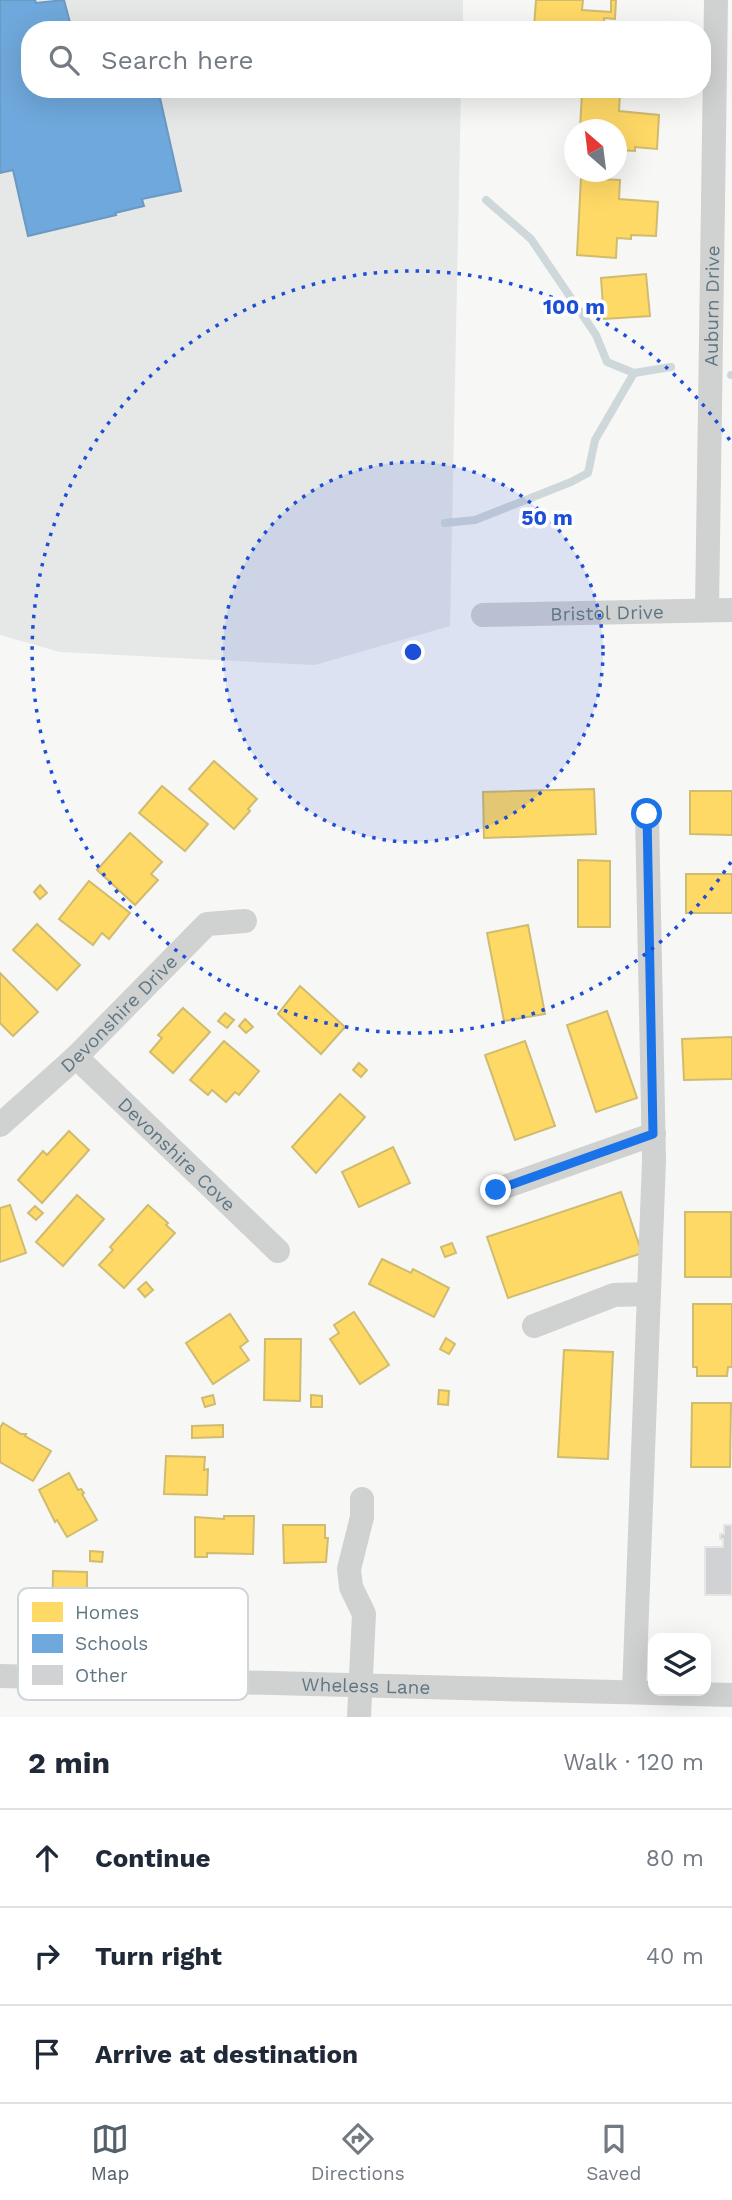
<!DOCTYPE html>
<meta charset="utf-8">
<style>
:root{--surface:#fff;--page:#f2f2f3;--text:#1f2937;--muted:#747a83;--line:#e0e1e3;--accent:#54606b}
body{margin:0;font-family:"Work Sans",sans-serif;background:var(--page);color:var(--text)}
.controls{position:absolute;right:21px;bottom:21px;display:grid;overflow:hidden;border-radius:14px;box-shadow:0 7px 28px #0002}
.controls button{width:63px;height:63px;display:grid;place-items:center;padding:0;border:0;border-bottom:2px solid var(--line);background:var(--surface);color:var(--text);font:35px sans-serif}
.compass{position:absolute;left:564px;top:119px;width:63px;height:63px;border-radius:50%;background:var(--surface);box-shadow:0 7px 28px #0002;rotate:332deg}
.stop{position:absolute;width:21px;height:21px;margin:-16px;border:5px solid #1a73e8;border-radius:50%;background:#fff}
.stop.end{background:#1a73e8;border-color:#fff;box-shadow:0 2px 7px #0008}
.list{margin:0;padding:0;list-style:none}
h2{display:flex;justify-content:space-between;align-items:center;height:91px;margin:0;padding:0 28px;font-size:30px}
h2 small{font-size:23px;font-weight:400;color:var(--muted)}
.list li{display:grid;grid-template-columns:46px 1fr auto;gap:21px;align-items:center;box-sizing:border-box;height:98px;padding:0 28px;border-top:2px solid var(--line)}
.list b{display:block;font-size:26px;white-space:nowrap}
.list em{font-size:23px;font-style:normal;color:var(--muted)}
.icon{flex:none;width:38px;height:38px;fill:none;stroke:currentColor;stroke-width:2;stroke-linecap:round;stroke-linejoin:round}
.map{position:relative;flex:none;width:732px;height:1717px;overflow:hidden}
.search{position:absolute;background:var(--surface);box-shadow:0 7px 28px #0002;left:21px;right:21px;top:21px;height:77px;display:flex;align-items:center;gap:18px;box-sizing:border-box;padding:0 24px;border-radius:28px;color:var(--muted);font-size:26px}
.sheet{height:385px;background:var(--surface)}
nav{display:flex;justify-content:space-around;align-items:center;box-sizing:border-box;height:98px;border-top:2px solid var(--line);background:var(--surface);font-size:19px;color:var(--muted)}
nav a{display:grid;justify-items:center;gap:4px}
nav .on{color:var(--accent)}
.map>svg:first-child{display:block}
</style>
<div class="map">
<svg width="732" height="1717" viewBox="0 0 732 1717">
<rect width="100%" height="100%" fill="#f7f7f6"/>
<!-- built -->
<polygon fill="#e5e8e7" points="0,0 463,0 463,30 30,30 30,89 461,89 450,626 315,665 60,652 0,635"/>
<!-- homes -->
<g fill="#ffd966" stroke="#cfbc6f" stroke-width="2">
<polygon points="536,0 583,0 582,10 611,12 611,0 616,0 615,19 604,18 604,30 534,27"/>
<polygon points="582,92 620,93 619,111 659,115 657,149 635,147 635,151 618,150 616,170 616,130 580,130"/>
<polygon points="581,178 620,180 619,199 658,202 656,236 631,235 631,239 617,238 616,258 577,255"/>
<polygon points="646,274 650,316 604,319 601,278"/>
<polygon points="214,761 257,799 248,809 250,811 234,829 189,789"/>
<polygon points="162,786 208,824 185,851 139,813"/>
<polygon points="594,789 596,834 484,838 483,792"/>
<polygon points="690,791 732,791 732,835 690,834"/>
<polygon points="130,833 162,862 151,874 158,880 135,905 97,870"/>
<polygon points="578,860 610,861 610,927 578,927"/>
<rect x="686" y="874" width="46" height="39"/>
<polygon points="89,881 130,913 109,939 102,933 93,945 59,919"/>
<polygon points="40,885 47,893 40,899 34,892"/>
<polygon points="37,924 80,965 57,990 13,950"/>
<polygon points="528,925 545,1014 504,1021 487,933"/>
<polygon points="0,973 38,1012 13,1036 0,1023"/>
<polygon points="300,986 345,1027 321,1054 278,1014"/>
<polygon points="183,1008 210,1032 173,1073 150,1052 162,1038 158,1035"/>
<polygon points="607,1011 637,1098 596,1112 567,1025"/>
<polygon points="225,1013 234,1020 227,1028 218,1021"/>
<polygon points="245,1019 253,1027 246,1033 239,1026"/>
<polygon points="732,1037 732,1079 684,1080 682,1039"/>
<polygon points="224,1041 259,1071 239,1095 235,1092 226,1102 212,1090 208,1095 190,1080"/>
<polygon points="525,1041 555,1126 515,1140 485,1055"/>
<polygon points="359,1063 367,1070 361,1077 353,1070"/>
<polygon points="340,1094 365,1117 316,1173 292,1147"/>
<polygon points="69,1131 89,1150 42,1203 18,1180 43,1151 47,1155"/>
<polygon points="393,1147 410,1183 359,1207 342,1172"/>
<polygon points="621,1192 642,1253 508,1298 487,1237"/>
<polygon points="77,1195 104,1219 63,1266 36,1242"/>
<polygon points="10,1205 26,1253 0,1262 0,1208"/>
<polygon points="148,1205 168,1223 166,1225 175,1233 124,1288 99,1265 113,1250 110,1247"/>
<polygon points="35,1206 43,1213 36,1220 28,1213"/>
<rect x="685" y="1212" width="46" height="65"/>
<polygon points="452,1243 456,1253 445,1257 441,1247"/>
<polygon points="382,1259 411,1273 413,1269 449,1288 434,1317 369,1284"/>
<polygon points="146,1282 153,1290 145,1297 138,1289"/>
<polygon points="693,1304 732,1304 732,1367 728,1367 727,1376 697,1376 697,1367 693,1367"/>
<polygon points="354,1312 389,1365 360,1384 330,1339 339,1333 334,1325"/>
<polygon points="230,1314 248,1341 240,1347 249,1360 213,1384 186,1343"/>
<polygon points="446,1338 455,1344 449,1354 440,1349"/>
<polygon points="265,1339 301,1339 300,1401 264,1400"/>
<polygon points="564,1350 613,1352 608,1459 558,1457"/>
<polygon points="439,1390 449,1391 448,1405 438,1404"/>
<polygon points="213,1395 215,1404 205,1407 202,1398"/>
<polygon points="311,1395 322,1396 322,1407 311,1407"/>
<polygon points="692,1403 731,1403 730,1467 691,1467"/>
<polygon points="3,1423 21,1434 26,1434 25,1436 51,1451 33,1481 0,1462 0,1428"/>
<polygon points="223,1425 223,1437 192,1438 192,1426"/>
<polygon points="166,1456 205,1457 204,1470 208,1469 207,1495 164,1494"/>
<polygon points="69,1473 78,1490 81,1489 84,1493 82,1494 97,1520 67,1537 57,1520 55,1522 39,1490"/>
<polygon points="224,1516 254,1516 253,1554 207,1553 207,1557 195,1557 195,1517 224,1519"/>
<polygon points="283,1525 325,1525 325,1538 328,1538 326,1562 284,1563"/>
<polygon points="90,1551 103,1552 102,1562 90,1561"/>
<polygon points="53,1571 87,1572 87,1590 89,1590 86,1627 52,1626"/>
</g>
<!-- schools -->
<polygon fill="#6fa8dc" stroke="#6a99c1" stroke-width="2" points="0,0 35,0 36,3 64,0 72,30 30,30 30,89 158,89 181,191 142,199 144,206 115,213 116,215 28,236 13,170 0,173"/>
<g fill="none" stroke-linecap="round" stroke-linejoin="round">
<!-- stream -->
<g stroke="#ced8da" stroke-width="8">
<polyline points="486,200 531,239 596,335 607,362 634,373"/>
<polyline points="731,375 732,375"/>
<polyline points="445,523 475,520 571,482 588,473 595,440 634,373 671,367"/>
</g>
</g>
<!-- building -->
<polygon fill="#d0d2d3" stroke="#e6e6e6" stroke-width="2" points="724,1525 732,1525 732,1595 705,1595 705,1547 723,1547 723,1539 720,1539 720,1534 724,1534"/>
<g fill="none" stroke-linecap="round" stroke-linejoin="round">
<!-- minor -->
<g stroke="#d0d1d1" stroke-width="24">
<path id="s1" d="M707,610L716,0"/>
<path id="s2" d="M483,615L732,610"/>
<path id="s3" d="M76,1057L278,1251"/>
<path id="s4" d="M0,1125L76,1057L207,924L245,921"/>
<polyline points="496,1190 654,1134"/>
<polyline points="534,1326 614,1295 648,1294"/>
<path id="s5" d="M0,1676L732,1695"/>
<polyline points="634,1692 654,1160 647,814"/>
<polyline points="359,1717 364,1614 351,1587 349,1569 362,1517 362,1499"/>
</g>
</g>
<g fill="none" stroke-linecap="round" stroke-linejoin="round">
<!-- route -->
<polyline stroke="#1a73e8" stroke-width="9" points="496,1190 653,1134 647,814"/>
</g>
<!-- distance rings -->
<circle cx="413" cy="652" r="190" fill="#1d4ed8" fill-opacity=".12"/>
<g fill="none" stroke="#1d4ed8" stroke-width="3.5" stroke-dasharray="3.5 7">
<circle cx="413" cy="652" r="190"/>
<path d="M731 862A381 381 0 1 1 731 442"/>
</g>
<g text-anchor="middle" stroke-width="7" stroke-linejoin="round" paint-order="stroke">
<!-- street labels -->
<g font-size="19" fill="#607783" stroke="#fff">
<text dy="7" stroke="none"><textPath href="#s1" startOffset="304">Auburn Drive</textPath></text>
<text dy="7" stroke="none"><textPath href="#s2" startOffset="124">Bristol Drive</textPath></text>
<text dy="7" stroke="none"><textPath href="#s4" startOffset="163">Devonshire Drive</textPath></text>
<text dy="7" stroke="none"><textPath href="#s3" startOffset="140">Devonshire Cove</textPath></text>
<text dy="7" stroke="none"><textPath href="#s5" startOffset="366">Wheless Lane</textPath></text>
</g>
</g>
<!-- legend -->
<rect x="18" y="1588" width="230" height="112" rx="10" fill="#fff" stroke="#cfd6da" stroke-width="2"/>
<rect x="32" y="1602" width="31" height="20" fill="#ffd966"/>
<rect x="32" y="1634" width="31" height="19" fill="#6fa8dc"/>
<rect x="32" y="1665" width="31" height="20" fill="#d0d2d3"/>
<g font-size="19" fill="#607783">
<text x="75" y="1619">Homes</text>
<text x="75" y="1650">Schools</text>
<text x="75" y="1682">Other</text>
</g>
<circle cx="413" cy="652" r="10" fill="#1d4ed8" stroke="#fff" stroke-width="3.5"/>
<g font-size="21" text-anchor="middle" font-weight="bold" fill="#1d4ed8" stroke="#fff" stroke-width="7" stroke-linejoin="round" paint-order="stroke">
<text x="574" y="314">100 m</text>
<text x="547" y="525">50 m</text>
</g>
</svg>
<div class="controls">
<button><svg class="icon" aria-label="layers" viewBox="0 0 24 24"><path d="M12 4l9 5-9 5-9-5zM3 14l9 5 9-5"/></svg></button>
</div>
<svg class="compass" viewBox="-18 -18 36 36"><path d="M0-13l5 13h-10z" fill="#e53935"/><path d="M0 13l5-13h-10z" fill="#747a83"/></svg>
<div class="stop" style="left:647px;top:814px"></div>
<div class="stop end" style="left:496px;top:1190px"></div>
<div class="search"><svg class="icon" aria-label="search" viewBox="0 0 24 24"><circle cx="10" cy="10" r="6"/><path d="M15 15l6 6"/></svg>Search here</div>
</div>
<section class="sheet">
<h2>2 min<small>Walk · 120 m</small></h2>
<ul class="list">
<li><svg class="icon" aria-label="ahead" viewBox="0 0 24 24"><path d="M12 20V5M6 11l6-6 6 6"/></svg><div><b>Continue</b></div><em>80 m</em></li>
<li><svg class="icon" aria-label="right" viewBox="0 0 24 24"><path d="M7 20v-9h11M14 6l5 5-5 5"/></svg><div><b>Turn right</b></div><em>40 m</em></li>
<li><svg class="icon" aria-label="arrive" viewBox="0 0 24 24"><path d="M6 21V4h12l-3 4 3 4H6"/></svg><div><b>Arrive at destination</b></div></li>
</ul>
</section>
<nav>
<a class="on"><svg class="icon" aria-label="map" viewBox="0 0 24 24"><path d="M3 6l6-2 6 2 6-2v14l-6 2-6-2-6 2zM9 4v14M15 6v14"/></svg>Map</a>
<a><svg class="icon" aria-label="directions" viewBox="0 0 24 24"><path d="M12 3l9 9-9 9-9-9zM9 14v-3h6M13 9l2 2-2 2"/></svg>Directions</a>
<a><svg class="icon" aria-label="saved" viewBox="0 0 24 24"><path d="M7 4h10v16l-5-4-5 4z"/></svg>Saved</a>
</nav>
